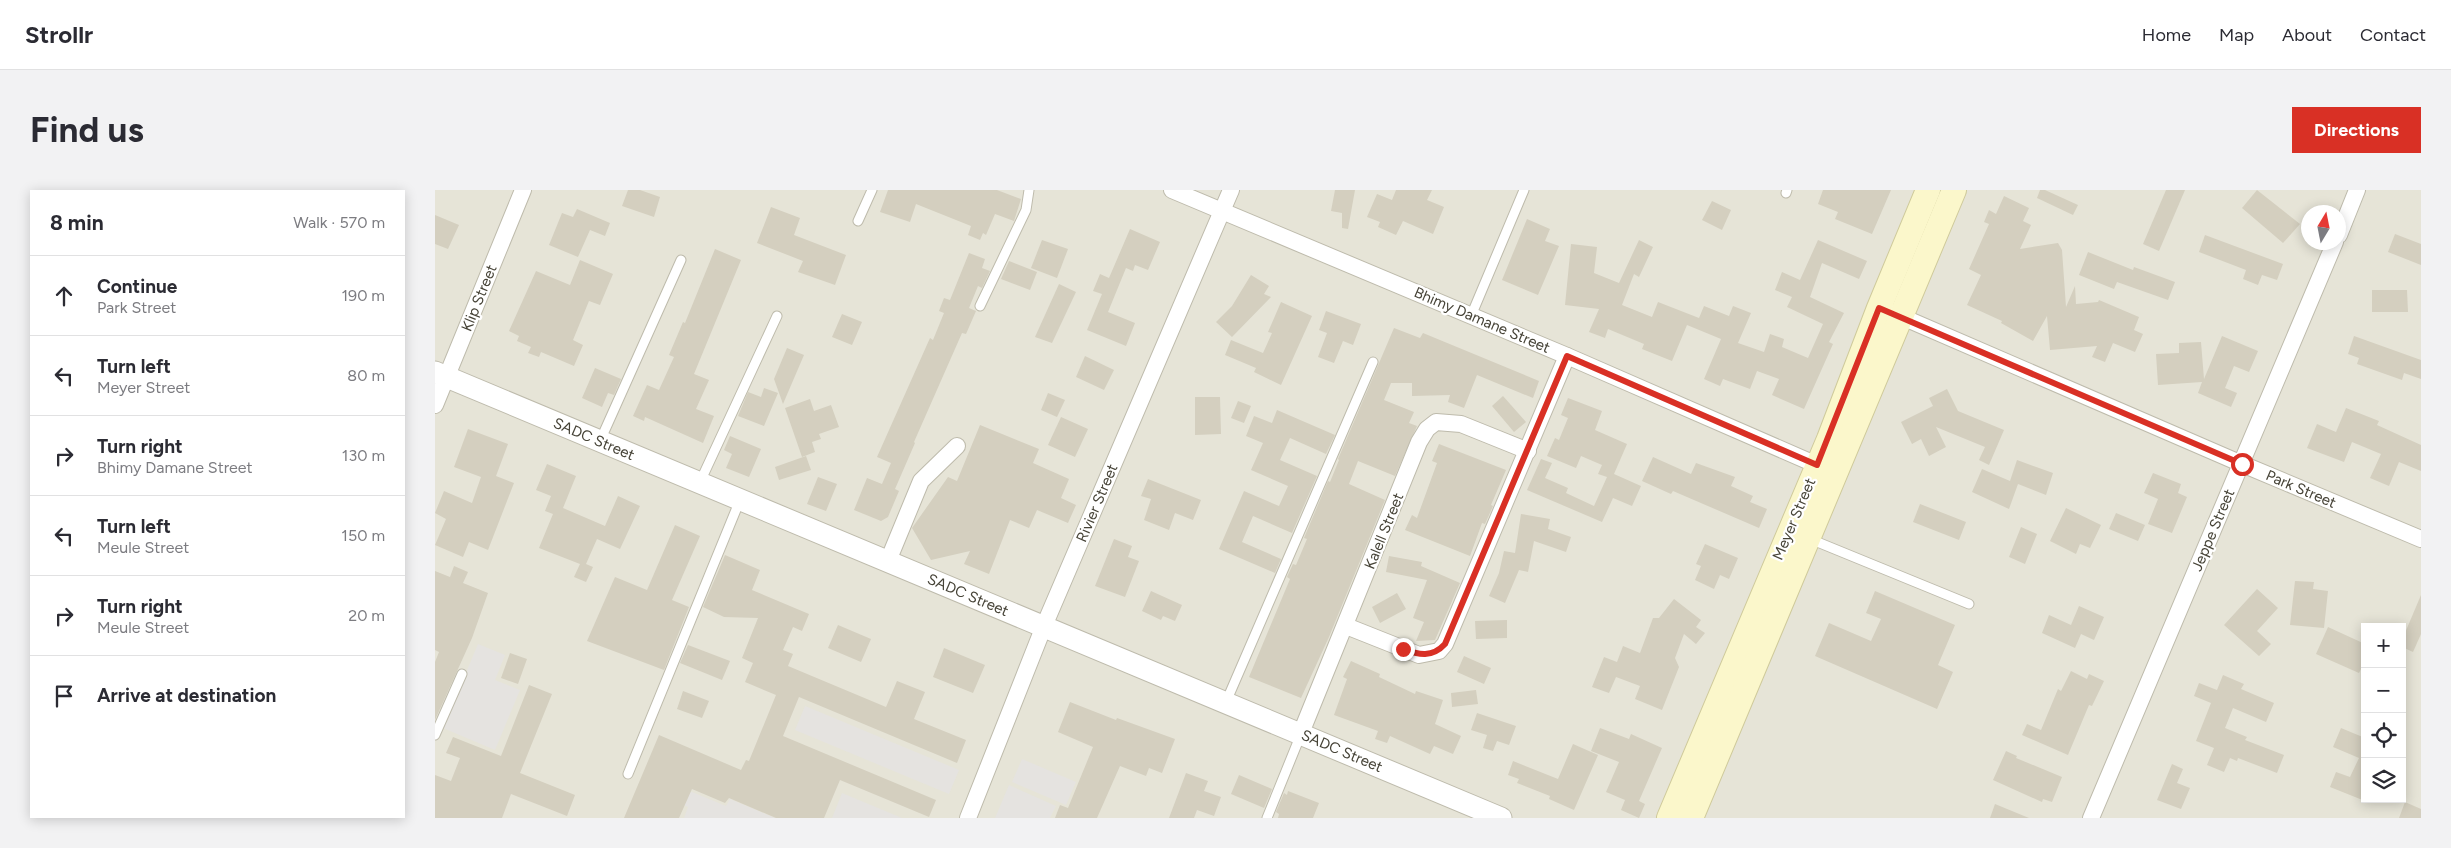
<!DOCTYPE html>
<meta charset="utf-8">
<style>
:root{--surface:#fff;--page:#f2f2f3;--text:#2b2b33;--muted:#7c7c81;--line:#e1e1e2;--accent:#d93025}
body{margin:0;font-family:Figtree,sans-serif;background:var(--page);color:var(--text)}
.controls{position:absolute;right:15px;bottom:15px;display:grid;overflow:hidden;border-radius:0px;box-shadow:0 2px 12px #0003}
.controls button{width:45px;height:45px;display:grid;place-items:center;padding:0;border:0;border-bottom:1px solid var(--line);background:var(--surface);color:var(--text);font:25px sans-serif}
.compass{position:absolute;left:1866px;top:15px;width:45px;height:45px;border-radius:50%;background:var(--surface);box-shadow:0 2px 12px #0003;rotate:10deg}
.stop{position:absolute;width:15px;height:15px;margin:-11px;border:4px solid #d93025;border-radius:50%;background:#fff}
.stop.end{background:#d93025;border-color:#fff;box-shadow:0 1px 5px #0008}
.list{margin:0;padding:0;list-style:none}
h2{display:flex;justify-content:space-between;align-items:center;height:65px;margin:0;padding:0 20px;font-size:21px}
h2 small{font-size:16px;font-weight:400;color:var(--muted)}
.list li{display:grid;grid-template-columns:32px 1fr auto;gap:15px;align-items:center;box-sizing:border-box;height:80px;padding:0 20px;border-top:1px solid var(--line)}
.list b{display:block;font-size:19px;white-space:nowrap}
.list p{margin:0;font-size:16px;white-space:nowrap;color:var(--muted)}
.list em{font-size:16px;font-style:normal;color:var(--muted)}
.icon{flex:none;width:28px;height:28px;fill:none;stroke:currentColor;stroke-width:2;stroke-linecap:round;stroke-linejoin:round}
.map{position:relative;flex:none;width:1986px;height:628px;overflow:hidden;border-radius:0px}
header{display:flex;align-items:center;gap:30px;box-sizing:border-box;height:70px;padding:0 25px;background:var(--surface);border-bottom:1px solid var(--line)}
header strong{font-size:24px}
nav{display:flex;gap:28px;margin-inline-start:auto;font-size:18px}
.intro{display:flex;align-items:center;justify-content:space-between;box-sizing:border-box;height:120px;padding:0 30px}
h1{margin:0;font-size:35px}
.button{padding:12px 22px;border-radius:0px;background:var(--accent);color:#fff;font-size:18px;font-weight:700}
main{display:flex;gap:30px;padding:0 30px}
aside{flex:1;background:var(--surface);border-radius:0px;box-shadow:0 2px 12px #0003}
.map>svg:first-child{display:block}
</style>
<header>
<strong>Strollr</strong>
<nav><a>Home</a><a>Map</a><a>About</a><a>Contact</a></nav>
</header>
<div class="intro"><h1>Find us</h1><a class="button">Directions</a></div>
<main>
<aside>
<h2>8 min<small>Walk · 570 m</small></h2>
<ul class="list">
<li><svg class="icon" aria-label="ahead" viewBox="0 0 24 24"><path d="M12 20V5M6 11l6-6 6 6"/></svg><div><b>Continue</b><p>Park Street</p></div><em>190 m</em></li>
<li><svg class="icon" aria-label="left" viewBox="0 0 24 24"><path d="M17 20v-9H6M10 6l-5 5 5 5"/></svg><div><b>Turn left</b><p>Meyer Street</p></div><em>80 m</em></li>
<li><svg class="icon" aria-label="right" viewBox="0 0 24 24"><path d="M7 20v-9h11M14 6l5 5-5 5"/></svg><div><b>Turn right</b><p>Bhimy Damane Street</p></div><em>130 m</em></li>
<li><svg class="icon" aria-label="left" viewBox="0 0 24 24"><path d="M17 20v-9H6M10 6l-5 5 5 5"/></svg><div><b>Turn left</b><p>Meule Street</p></div><em>150 m</em></li>
<li><svg class="icon" aria-label="right" viewBox="0 0 24 24"><path d="M7 20v-9h11M14 6l5 5-5 5"/></svg><div><b>Turn right</b><p>Meule Street</p></div><em>20 m</em></li>
<li><svg class="icon" aria-label="arrive" viewBox="0 0 24 24"><path d="M6 21V4h12l-3 4 3 4H6"/></svg><div><b>Arrive at destination</b></div></li>
</ul>
</aside>
<div class="map">
<svg width="1986" height="628" viewBox="0 0 1986 628">
<rect width="100%" height="100%" fill="#f3f2e8"/>
<!-- residential -->
<path fill="#e6e4d7" fill-rule="evenodd" d="M0,0H1986V628H0ZM1874,22H1904V52H1874ZM1930,437H1967V609H1930Z"/>
<!-- parking -->
<g fill="#e5e3e0">
<polygon points="43,454 70,465 60,490 85,500 60,560 8,538"/>
<polygon points="370,516 524,580 514,604 360,540"/>
<polygon points="587,569 641,592 631,615 577,592"/>
<polygon points="223,588 291,616 295,609 340,628 249,628 253,617 217,602"/>
<polygon points="574,595 621,616 615,628 560,628"/>
<polygon points="407,603 467,628 397,628"/>
</g>
<!-- building -->
<g fill="#d4cfbf">
<polygon points="193,0 205,0 225,7 219,27 187,16"/>
<polygon points="453,0 562,0 586,9 579,31 560,24 551,45 548,43 545,50 533,45 536,36 481,14 475,32 445,22"/>
<polygon points="900,0 920,0 913,39 907,38 907,23 896,21"/>
<polygon points="961,0 997,0 992,10 1009,17 998,44 968,31 961,45 943,37 945,32 932,27 942,4 957,10"/>
<polygon points="1388,0 1456,0 1437,44 1400,29 1403,22 1383,14"/>
<polygon points="1605,0 1610,0 1643,15 1638,25 1602,8"/>
<polygon points="1731,0 1750,0 1724,61 1708,54"/>
<polygon points="1822,0 1865,34 1848,53 1807,18"/>
<polygon points="1569,6 1594,18 1588,31 1596,35 1585,59 1623,53 1627,60 1631,117 1640,96 1641,114 1663,112 1664,110 1704,127 1699,140 1708,144 1700,162 1678,153 1670,172 1657,167 1662,156 1615,160 1612,126 1598,151 1566,133 1567,131 1532,115 1546,85 1534,79 1554,34 1549,32 1554,20 1561,24"/>
<polygon points="1277,11 1296,20 1287,40 1267,30"/>
<polygon points="336,17 365,28 359,45 411,65 400,95 363,82 368,71 322,53"/>
<polygon points="142,19 175,33 170,46 155,40 143,67 114,55 127,23 138,27"/>
<polygon points="0,25 24,35 13,59 0,54"/>
<polygon points="1092,29 1115,39 1110,51 1124,56 1103,105 1067,90"/>
<polygon points="695,39 725,52 713,80 700,75 698,81 691,78 673,122 700,133 691,156 652,140 667,104 658,101 665,84 674,88"/>
<polygon points="1960,44 1986,54 1986,75 1953,62"/>
<polygon points="1770,45 1848,74 1842,90 1827,85 1823,95 1808,89 1811,80 1764,62"/>
<polygon points="607,50 633,59 622,88 596,78"/>
<polygon points="1204,50 1218,57 1204,87 1199,84 1187,115 1217,127 1223,112 1264,128 1269,116 1294,126 1298,116 1316,123 1303,153 1329,162 1335,144 1349,149 1347,157 1373,168 1388,134 1352,117 1357,107 1340,100 1347,82 1365,90 1383,50 1432,71 1424,89 1387,73 1375,107 1409,123 1394,152 1398,154 1369,219 1337,205 1344,189 1322,181 1315,199 1288,189 1285,196 1269,189 1286,149 1252,135 1237,171 1207,159 1209,154 1173,139 1170,148 1154,142 1164,119 1130,115 1136,54 1162,57 1159,83 1184,93"/>
<polygon points="280,59 306,70 259,184 274,190 261,219 279,226 268,253 210,227 209,231 198,226 212,195 224,200 239,167 234,165 248,132 250,133"/>
<polygon points="1653,62 1698,80 1699,77 1740,92 1733,110 1682,92 1679,99 1644,85"/>
<polygon points="534,63 550,69 547,78 555,81 547,98 543,96 534,118 541,121 531,144 527,143 479,252 480,253 460,299 464,301 453,327 446,331 419,320 432,288 447,294 456,273 442,267 495,148 498,150 509,123 504,121 509,108 515,110"/>
<polygon points="145,70 178,84 165,115 154,111 138,150 148,155 139,176 106,162 104,167 93,163 96,157 82,151 84,146 74,141 101,81 135,95"/>
<polygon points="574,71 602,82 595,100 566,89"/>
<polygon points="816,85 834,96 829,104 836,107 797,147 781,132 797,116"/>
<polygon points="624,94 641,102 617,153 600,147"/>
<polygon points="1937,100 1972,100 1973,122 1937,122"/>
<polygon points="846,112 877,126 846,195 819,182 821,178 790,165 796,150 828,163 837,143 833,142"/>
<polygon points="891,121 926,134 918,155 908,151 899,173 883,167 892,143 884,140"/>
<polygon points="407,124 427,132 417,155 397,147"/>
<polygon points="959,138 985,148 988,143 1104,191 1098,208 1042,185 1029,218 1013,212 1015,205 977,206 977,193 956,193 949,210 979,222 974,233 982,236 960,286 923,271 914,294 950,310 894,447 866,508 814,487 855,389 852,387 858,374 861,375 872,349 869,348 893,291 895,292 904,270 903,269"/>
<polygon points="1787,146 1823,161 1814,182 1799,176 1790,198 1802,203 1796,217 1763,203 1767,192 1723,195 1721,164 1744,163 1744,153 1766,152 1769,189"/>
<polygon points="1919,146 1986,170 1986,189 1969,183 1967,190 1922,174 1924,168 1913,164"/>
<polygon points="352,158 369,165 348,214 339,189"/>
<polygon points="650,166 679,180 669,200 641,187"/>
<polygon points="160,178 186,189 179,205 173,203 167,217 147,208"/>
<polygon points="329,198 343,203 329,236 303,226 313,202 326,207"/>
<polygon points="1512,199 1523,221 1569,240 1554,275 1544,270 1550,257 1501,237 1511,257 1494,266 1486,249 1477,254 1466,232 1498,216 1494,208"/>
<polygon points="613,203 630,210 622,227 606,220"/>
<polygon points="1068,206 1091,232 1079,242 1057,216"/>
<polygon points="760,207 785,207 786,244 760,245"/>
<polygon points="1133,208 1167,221 1160,240 1192,254 1179,284 1206,296 1197,316 1178,308 1167,332 1092,300 1106,269 1117,273 1110,288 1133,298 1131,303 1159,316 1172,287 1163,284 1167,275 1146,266 1141,278 1112,266 1120,248 1124,250 1133,228 1126,225"/>
<polygon points="375,209 379,221 396,215 404,237 384,244 386,249 377,252 380,262 367,267 350,218"/>
<polygon points="803,211 816,216 809,233 796,228"/>
<polygon points="1911,218 1944,231 1942,235 1986,255 1986,281 1964,272 1954,296 1935,288 1946,264 1917,252 1909,272 1872,258 1882,234 1901,242"/>
<polygon points="842,220 900,245 891,264 855,248 845,270 882,286 857,343 818,326 807,352 846,369 840,383 784,359 809,301 844,316 853,296 816,280 828,253 811,246 819,226 837,233"/>
<polygon points="626,227 653,239 640,267 613,255"/>
<polygon points="545,235 604,259 598,273 634,289 626,308 641,315 633,333 602,320 594,338 575,330 554,384 529,374 535,361 496,370 477,338 513,287 522,291"/>
<polygon points="33,239 73,254 61,286 79,293 53,360 34,352 28,367 0,355 11,329 0,323 9,301 37,313 46,287 19,277"/>
<polygon points="295,246 326,259 314,287 291,278 297,264 289,260"/>
<polygon points="1004,254 1071,280 1056,315 1058,316 1050,334 1047,333 1035,366 970,340 977,325 982,328 1002,273 997,271"/>
<polygon points="371,266 376,280 344,290 340,277"/>
<polygon points="1218,267 1256,284 1261,273 1300,287 1296,296 1318,306 1315,312 1332,319 1324,338 1238,301 1236,304 1207,291"/>
<polygon points="1582,270 1618,283 1611,305 1583,294 1574,319 1537,302 1547,279 1575,291"/>
<polygon points="112,274 141,286 128,318 170,336 183,306 205,316 185,359 162,349 151,374 158,377 151,392 139,387 145,374 104,358 118,324 110,321 116,306 101,300"/>
<polygon points="1718,283 1746,294 1743,303 1752,307 1737,343 1713,334 1723,309 1709,303"/>
<polygon points="383,287 402,294 391,321 372,314"/>
<polygon points="713,289 766,310 758,330 740,323 734,340 709,330 716,309 706,306"/>
<polygon points="1485,314 1531,332 1524,350 1478,332"/>
<polygon points="1631,318 1666,335 1655,358 1645,354 1641,364 1615,351"/>
<polygon points="1681,323 1710,335 1703,351 1674,339"/>
<polygon points="1086,324 1115,329 1113,339 1136,347 1131,362 1099,351 1093,382 1084,380 1070,413 1054,406 1064,383 1069,361 1080,363"/>
<polygon points="240,335 265,346 237,410 254,417 229,480 152,451 180,387 212,400"/>
<polygon points="1586,337 1602,344 1590,374 1574,367"/>
<polygon points="679,349 697,356 693,367 704,371 690,407 660,396"/>
<polygon points="1270,354 1303,368 1294,389 1285,385 1279,399 1260,390 1266,376 1261,374"/>
<polygon points="290,365 325,380 317,400 374,424 367,441 358,437 348,460 358,464 353,476 451,517 462,491 490,502 479,529 531,550 522,573 364,507 348,546 501,610 494,627 405,590 389,628 341,628 294,608 290,613 257,599 244,628 189,628 224,545 306,580 311,570 314,571 341,505 310,492 318,473 307,468 323,428 289,427 268,417"/>
<polygon points="954,366 987,372 986,376 1025,393 1000,450 981,451 989,432 978,428 992,390 951,382"/>
<polygon points="19,376 33,382 28,393 53,403 37,448 0,530 0,472 4,462 0,460 0,381 15,387"/>
<polygon points="1860,391 1879,392 1878,399 1893,401 1889,438 1855,435"/>
<polygon points="1822,399 1843,418 1822,441 1836,454 1824,466 1789,435"/>
<polygon points="716,401 747,415 740,431 728,426 726,430 707,421"/>
<polygon points="1440,401 1520,435 1503,475 1518,482 1502,519 1380,466 1394,433 1436,451 1446,429 1431,423"/>
<polygon points="962,403 971,419 945,433 937,417"/>
<polygon points="1986,405 1986,444 1978,462 1967,457 1967,450"/>
<polygon points="1239,409 1266,430 1261,437 1270,443 1261,454 1249,444 1240,468 1244,477 1227,520 1200,509 1205,496 1181,487 1174,503 1157,497 1169,467 1182,472 1188,456 1205,463 1218,428 1224,428"/>
<polygon points="1644,416 1669,427 1659,450 1646,444 1640,458 1607,443 1614,425 1636,435"/>
<polygon points="1072,430 1072,448 1041,449 1040,431"/>
<polygon points="403,435 436,449 426,472 393,458"/>
<polygon points="1893,437 1930,454 1930,471 1924,483 1881,464"/>
<polygon points="253,455 295,471 287,490 245,473"/>
<polygon points="509,458 550,475 538,503 498,487"/>
<polygon points="75,463 92,469 83,494 66,488"/>
<polygon points="1029,466 1056,478 1049,494 1022,482"/>
<polygon points="916,471 945,484 944,487 980,504 981,501 1008,510 1000,534 1026,546 1018,564 999,556 995,564 955,546 952,553 940,549 943,541 899,525 912,489 908,487"/>
<polygon points="1636,481 1652,489 1654,484 1669,491 1657,516 1654,515 1633,565 1587,545 1592,534 1606,540 1623,499 1626,501"/>
<polygon points="1788,485 1809,494 1806,499 1839,513 1831,532 1798,518 1790,538 1812,547 1810,550 1849,565 1842,583 1803,568 1802,571 1795,568 1789,582 1772,575 1779,558 1761,551 1776,513 1759,506 1764,493 1782,500"/>
<polygon points="94,495 117,504 85,583 140,605 132,626 76,604 67,628 0,628 0,585 16,591 25,568 11,563 18,547 66,566"/>
<polygon points="1041,500 1043,514 1017,517 1016,503"/>
<polygon points="248,501 274,511 267,528 242,519"/>
<polygon points="635,512 681,530 682,528 740,549 727,583 714,578 711,586 685,576 662,628 620,628 625,615 633,618 658,557 623,542"/>
<polygon points="1042,523 1081,536 1074,555 1062,551 1058,561 1048,558 1052,545 1036,540"/>
<polygon points="1165,538 1194,549 1196,544 1227,558 1204,611 1210,614 1204,628 1186,620 1190,610 1171,602 1184,572 1156,561"/>
<polygon points="1906,538 1930,548 1930,611 1895,597 1901,582 1915,587 1924,568 1898,557"/>
<polygon points="1138,554 1163,565 1139,620 1114,609 1115,606 1082,593 1084,589 1073,585 1078,571 1123,589"/>
<polygon points="1571,561 1582,566 1581,568 1627,587 1617,612 1608,609 1607,612 1558,590"/>
<polygon points="1737,574 1748,579 1742,593 1755,598 1746,619 1722,610"/>
<polygon points="751,583 773,591 769,601 786,607 779,626 762,620 759,628 734,628"/>
<polygon points="804,585 837,599 829,618 796,604"/>
<polygon points="853,601 884,613 878,628 843,628 844,624 841,622 849,603 852,605"/>
<polygon points="1970,612 1986,619 1986,628 1964,628"/>
<polygon points="1560,614 1594,628 1555,628"/>
</g>
<g fill="none" stroke-linecap="round" stroke-linejoin="round">
<!-- service casing -->
<g stroke="#bebbac" stroke-width="11">
<g id="service">
<polyline points="1351,3 1352,0"/>
<polyline points="423,31 437,0"/>
<polyline points="545,116 591,20 594,0"/>
<polyline points="1036,126 1089,0"/>
<polyline points="165,251 246,70"/>
<polyline points="265,292 342,126"/>
<polyline points="1375,349 1534,414"/>
<polyline points="791,512 938,172"/>
<polyline points="0,545 27,484"/>
<polyline points="193,584 305,310"/>
<polyline points="832,628 866,544"/>
</g>
</g>
<!-- minor casing -->
<g stroke="#bebbac" stroke-width="18">
<g id="minor">
<polyline points="737,0 1132,166 1382,275"/>
<polyline points="1904,45 1922,0"/>
<polyline points="1458,123 1807,274 1986,349"/>
<polyline points="0,215 88,0"/>
<polyline points="453,371 486,291 522,256"/>
<polyline points="911,436 984,465 1004,461 1010,454 1132,166"/>
<polyline points="866,543 984,252 992,239 1001,232 1026,234 1093,261"/>
<polyline points="533,628 609,436 796,0"/>
<polyline points="1656,628 1900,52"/>
</g>
</g>
<!-- tertiary casing -->
<g stroke="#bebbac" stroke-width="23">
<polyline id="tertiary" points="0,182 1066,628"/>
</g>
<!-- secondary casing -->
<g stroke="#cfca9b" stroke-width="26">
<g id="secondary">
<polyline points="1234,628 1394,249 1444,118 1493,0"/>
<polyline points="1256,628 1519,0"/>
</g>
</g>
<!-- service -->
<use href="#service" stroke="#fff" stroke-width="9"/>
<!-- minor -->
<use href="#minor" stroke="#fff" stroke-width="16"/>
<!-- tertiary -->
<use href="#tertiary" stroke="#fff" stroke-width="21"/>
<!-- secondary -->
<use href="#secondary" stroke="#fbf7cb" stroke-width="24"/>
</g>
<g fill="none" stroke-linecap="round" stroke-linejoin="round">
<!-- route -->
<path stroke="#d93025" stroke-width="6" d="M968,459C984,465 997,468 1010,454L1132,166L1382,275L1444,118L1807,274"/>
</g>
<g text-anchor="middle" stroke-width="4.5" stroke-linejoin="round" paint-order="stroke">
<!-- street labels -->
<g font-size="15" fill="#464337" stroke="#fff">
<text transform="translate(44 108) rotate(-68)" y="5">Klip Street</text>
<text transform="translate(1047 130) rotate(23)" y="5">Bhimy Damane Street</text>
<text transform="translate(159 249) rotate(23)" y="5">SADC Street</text>
<text transform="translate(1866 299) rotate(23)" y="5">Park Street</text>
<text transform="translate(662 313) rotate(-67)" y="5">Rivier Street</text>
<text transform="translate(1359 329) rotate(-67)" y="5">Meyer Street</text>
<text transform="translate(1778 340) rotate(-67)" y="5">Jeppe Street</text>
<text transform="translate(949 341) rotate(-68)" y="5">Kalell Street</text>
<text transform="translate(533 405) rotate(23)" y="5">SADC Street</text>
<text transform="translate(907 561) rotate(23)" y="5">SADC Street</text>
</g>
</g>
</svg>
<div class="controls">
<button>+</button>
<button>−</button>
<button><svg class="icon" aria-label="locate" viewBox="0 0 24 24"><circle cx="12" cy="12" r="6"/><path d="M12 2v4M12 18v4M2 12h4M18 12h4"/></svg></button>
<button><svg class="icon" aria-label="layers" viewBox="0 0 24 24"><path d="M12 4l9 5-9 5-9-5zM3 14l9 5 9-5"/></svg></button>
</div>
<svg class="compass" viewBox="-18 -18 36 36"><path d="M0-13l5 13h-10z" fill="#e53935"/><path d="M0 13l5-13h-10z" fill="#7c7c81"/></svg>
<div class="stop" style="left:1807px;top:274px"></div>
<div class="stop end" style="left:968px;top:459px"></div>
</div>
</main>
